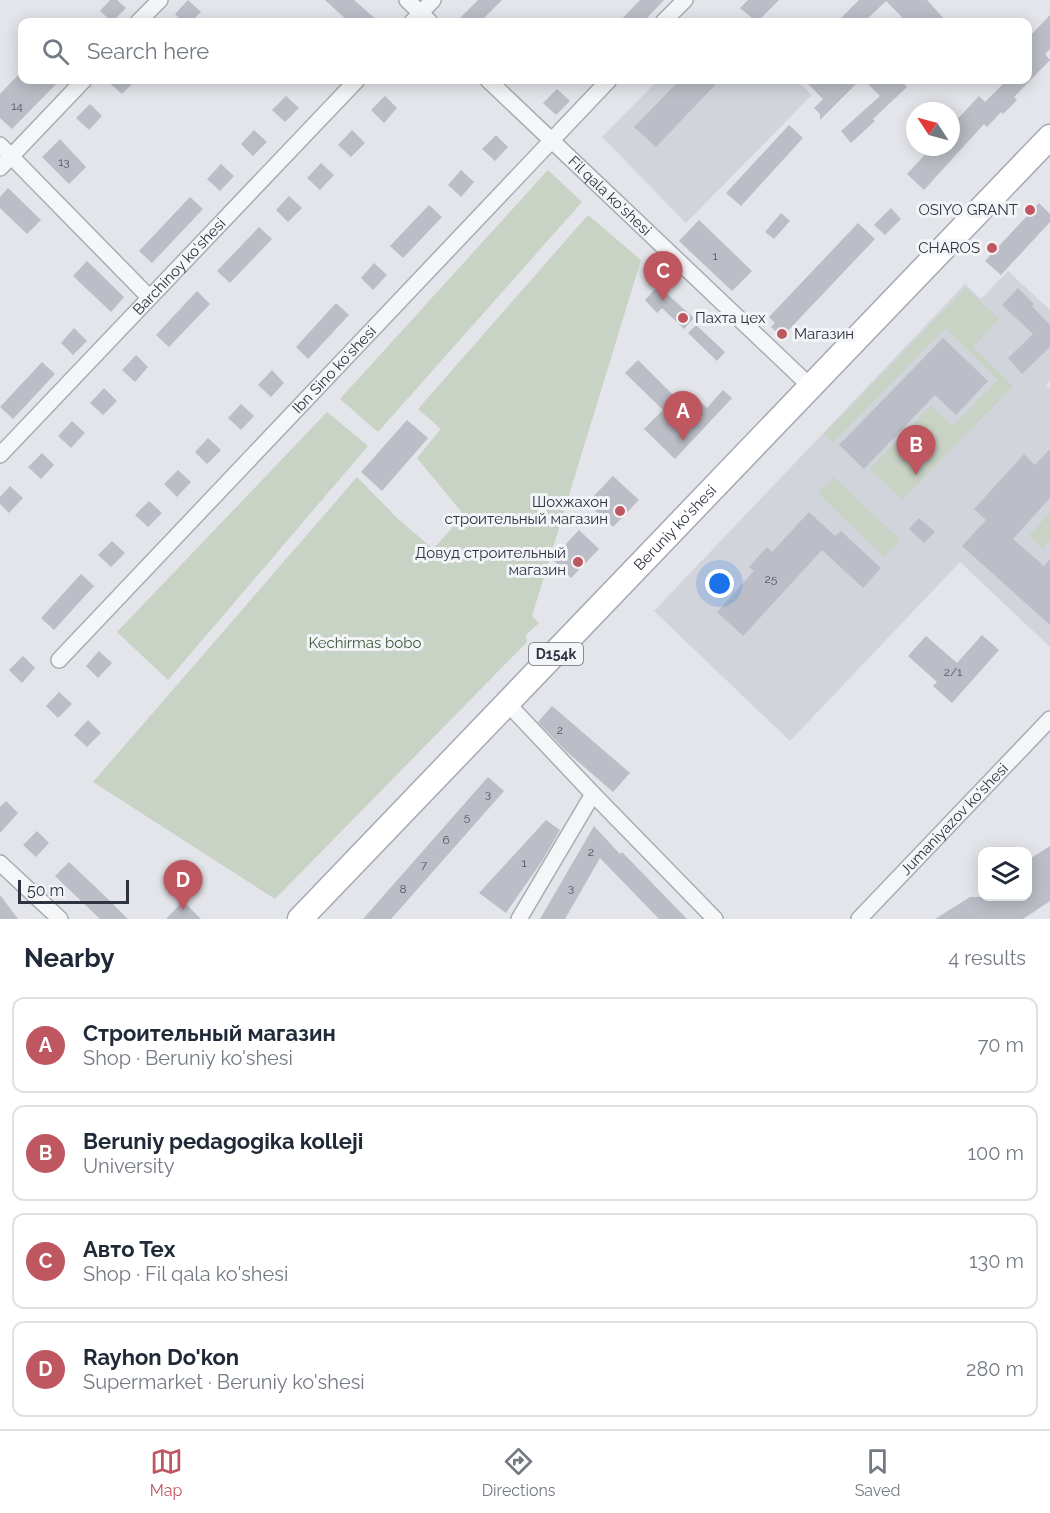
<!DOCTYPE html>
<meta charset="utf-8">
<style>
:root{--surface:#fff;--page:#f2f2f3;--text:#1f2937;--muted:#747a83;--line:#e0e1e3;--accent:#bf5761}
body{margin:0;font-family:Raleway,sans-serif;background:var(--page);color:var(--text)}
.controls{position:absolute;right:18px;bottom:18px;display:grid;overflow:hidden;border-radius:12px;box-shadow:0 3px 15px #0003}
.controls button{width:54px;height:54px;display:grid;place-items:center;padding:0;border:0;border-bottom:2px solid var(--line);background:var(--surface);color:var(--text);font:30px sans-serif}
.compass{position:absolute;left:906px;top:102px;width:54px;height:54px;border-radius:50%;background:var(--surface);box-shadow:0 3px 15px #0003;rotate:306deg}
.scale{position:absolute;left:18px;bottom:15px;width:111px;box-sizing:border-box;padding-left:6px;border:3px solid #2d3340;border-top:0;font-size:16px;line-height:21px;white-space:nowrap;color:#2d3340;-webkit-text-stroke:4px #f3f4f7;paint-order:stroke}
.you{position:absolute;left:720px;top:584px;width:21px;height:21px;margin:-15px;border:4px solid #fff;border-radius:50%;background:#1a73e8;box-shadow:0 0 0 9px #1a73e833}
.badge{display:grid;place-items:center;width:39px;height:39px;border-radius:50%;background:var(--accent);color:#fff;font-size:20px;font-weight:700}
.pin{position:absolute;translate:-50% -50px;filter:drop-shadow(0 2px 3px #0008)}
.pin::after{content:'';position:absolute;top:32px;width:21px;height:18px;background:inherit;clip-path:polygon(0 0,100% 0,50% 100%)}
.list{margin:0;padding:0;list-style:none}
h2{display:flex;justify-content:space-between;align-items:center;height:78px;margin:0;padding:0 24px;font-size:26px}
h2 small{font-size:20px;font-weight:400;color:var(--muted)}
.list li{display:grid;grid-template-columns:39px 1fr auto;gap:18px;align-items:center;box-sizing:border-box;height:96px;margin:0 12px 12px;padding:0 12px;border:2px solid var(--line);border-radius:12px}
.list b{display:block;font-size:22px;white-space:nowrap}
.list p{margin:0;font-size:20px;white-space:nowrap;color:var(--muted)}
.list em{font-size:20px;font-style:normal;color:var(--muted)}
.icon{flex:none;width:33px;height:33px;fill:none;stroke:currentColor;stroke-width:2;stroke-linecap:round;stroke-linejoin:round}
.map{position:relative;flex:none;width:1050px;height:919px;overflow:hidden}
.search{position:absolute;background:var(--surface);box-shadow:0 3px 15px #0003;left:18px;right:18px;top:18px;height:66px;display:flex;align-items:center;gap:15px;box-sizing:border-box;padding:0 21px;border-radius:12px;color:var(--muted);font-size:22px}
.sheet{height:510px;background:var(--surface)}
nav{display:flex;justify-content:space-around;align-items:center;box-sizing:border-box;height:84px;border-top:2px solid var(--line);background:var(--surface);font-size:16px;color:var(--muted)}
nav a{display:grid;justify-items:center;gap:3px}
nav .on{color:var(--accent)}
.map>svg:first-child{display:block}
</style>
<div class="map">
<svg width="1050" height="919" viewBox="0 0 1050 919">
<rect width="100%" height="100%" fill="#e3e5ea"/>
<!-- built -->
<g fill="#d1d4db">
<polygon points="658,80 796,80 812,95 686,223 602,137"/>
<polygon points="1008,271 1050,310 1050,381 1046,386 1050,389 1050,647 960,562 790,741 654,611 965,284 981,299"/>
</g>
<!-- green -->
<g fill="#c8d2c5">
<polygon points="548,170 582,202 378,432 340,399"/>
<polygon points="588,215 641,260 532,616 539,623 526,635 527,642 275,899 93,782 357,477 398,519 433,549 464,515 417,458 441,429 418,409"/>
<polygon points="966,288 999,319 973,347 1013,386 902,500 870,469 931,405 953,426 998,380 945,328 833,443 824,434"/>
<polygon points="327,412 368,446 168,680 117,632"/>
<polygon points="834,477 900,540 884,557 818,493"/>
<polygon points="1050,512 1050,540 1043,548 1029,536"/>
</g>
<!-- building -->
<g fill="#bbbec6">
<polygon points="110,0 117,0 126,8 112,22 100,11"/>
<polygon points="188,0 201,12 191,22 183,22 175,14"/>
<polygon points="325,0 354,0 379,22 349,22"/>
<polygon points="478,0 502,0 480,22 456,22"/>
<polygon points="640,0 664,0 643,22 619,22"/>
<polygon points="748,0 779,0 757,22 740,8"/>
<polygon points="859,0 927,0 947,22 896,22 902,17 886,1 864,22 837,22"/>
<polygon points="1050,15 1050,49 1045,54 1050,60 1014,97 1017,100 1003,114 1001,112 987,127 984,124 924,190 907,174 932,147 951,147 951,126 979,96 985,102 1007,80 1028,80 1028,38"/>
<polygon points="22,71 22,80 60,80 12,129 0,118 0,94"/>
<polygon points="106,80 136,80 122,94"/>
<polygon points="680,80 709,80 715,85 656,147 634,127"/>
<polygon points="804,80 860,80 820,120 820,114 814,108 823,99"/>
<polygon points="864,80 900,80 907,87 873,119 875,121 851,143 841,131 880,96"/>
<polygon points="557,89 570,101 556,115 543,103"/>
<polygon points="286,96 299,108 285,122 272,110"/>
<polygon points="385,96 397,108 384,123 371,110"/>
<polygon points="90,104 102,116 89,130 76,118"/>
<polygon points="789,125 803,138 741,206 726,193"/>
<polygon points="254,130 267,142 253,156 241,144"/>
<polygon points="352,130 365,143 351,157 338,145"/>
<polygon points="496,135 508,147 495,161 482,149"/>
<polygon points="60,139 86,167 69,184 42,157"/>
<polygon points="321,163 334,175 320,190 307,178"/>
<polygon points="221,164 234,176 220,191 207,179"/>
<polygon points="461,170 474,182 461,197 448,185"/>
<polygon points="8,188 41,220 27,234 0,208 0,197"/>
<polygon points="289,196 302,208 288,222 276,210"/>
<polygon points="190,197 203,209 152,263 139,251"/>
<polygon points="1039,203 1050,214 1050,222 1001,275 985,261"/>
<polygon points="429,205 442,217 403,258 390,246"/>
<polygon points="891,208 901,219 885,235 874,225"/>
<polygon points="781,213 790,221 774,239 765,232"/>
<polygon points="699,220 752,271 732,291 679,241"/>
<polygon points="858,223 875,239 782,337 771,327 775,323 769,317"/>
<polygon points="259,227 272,239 230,283 217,271"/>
<polygon points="87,261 124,297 111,312 73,276"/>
<polygon points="374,263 387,275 373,290 361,278"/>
<polygon points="658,286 694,318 684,329 662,308 657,313 645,300"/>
<polygon points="1018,288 1034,304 1032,306 1050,325 1050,347 1022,374 1008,358 1033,334 1002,305"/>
<polygon points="197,291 210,304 169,347 156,335"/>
<polygon points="336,303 349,315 308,359 296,347"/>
<polygon points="696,325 725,352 717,361 688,333"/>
<polygon points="74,328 87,341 73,355 61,343"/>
<polygon points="943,338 988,381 956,415 935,395 864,469 839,445"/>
<polygon points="136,355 148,367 135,382 122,370"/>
<polygon points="638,360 684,406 694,396 707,408 723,390 732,398 675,459 644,429 663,410 625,373"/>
<polygon points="42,362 55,374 13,419 0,407"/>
<polygon points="272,370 284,383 271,397 258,385"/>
<polygon points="104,388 117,401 103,415 90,403"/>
<polygon points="241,404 254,416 241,430 228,418"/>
<polygon points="407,420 428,438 382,491 361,472"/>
<polygon points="72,421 85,433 71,448 58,436"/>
<polygon points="208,438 221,450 207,464 195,452"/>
<polygon points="1050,449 1050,498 1013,539 1044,566 1050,559 1050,625 962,546 986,520 974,509 1024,454 1035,465"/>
<polygon points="42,453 54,465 41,479 28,467"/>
<polygon points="178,470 191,482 177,497 164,484"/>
<polygon points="613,476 639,500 613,527 587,503"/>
<polygon points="10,486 23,498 9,513 0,504 0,497"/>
<polygon points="149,501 162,513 148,527 135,515"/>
<polygon points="809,512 835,536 841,531 881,568 863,588 822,550 743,636 717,612 754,571 749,567 767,547 772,552"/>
<polygon points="919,518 935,532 924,543 909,529"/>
<polygon points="579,530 599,549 571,578 552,559"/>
<polygon points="112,541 125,553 111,567 98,555"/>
<polygon points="81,574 94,586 54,630 41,618"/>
<polygon points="982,635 999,650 952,703 933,686 937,682 908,656 926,636 957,663"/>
<polygon points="99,651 112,663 98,678 86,666"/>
<polygon points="23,656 35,668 22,683 9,670"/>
<polygon points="59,692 72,704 58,718 46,706"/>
<polygon points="552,706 630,773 613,792 567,752 538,722"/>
<polygon points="88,720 101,733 87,747 74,735"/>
<polygon points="488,777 504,791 399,910 391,919 363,919"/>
<polygon points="6,801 18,813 0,833 0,807"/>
<polygon points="546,820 560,830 542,861 506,913 479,893"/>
<polygon points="594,826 620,854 622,852 687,919 659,919 600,858 565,919 540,919"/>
<polygon points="37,831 49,843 36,857 23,845"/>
<polygon points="1050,846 1050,901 1023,919 935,919 970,897 1028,897 1028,860"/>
<polygon points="69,862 108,899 128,919 100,919 55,876"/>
<polygon points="0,895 18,919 0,919"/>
<polygon points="183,901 201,919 166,919"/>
</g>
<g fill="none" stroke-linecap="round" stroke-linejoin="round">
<!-- street casing -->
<g stroke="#a9acb4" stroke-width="18">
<g id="street">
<polyline points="407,0 430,22"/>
<polyline points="138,22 160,0"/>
<polyline points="412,22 433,0"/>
<polyline points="663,22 685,0"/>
<path id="s1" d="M488,80L811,387"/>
<polyline points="0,145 149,297"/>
<polyline points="0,168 84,80"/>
<path id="s2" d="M0,455L357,80"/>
<path id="s3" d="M59,660L609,80"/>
<polyline points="508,704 593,794 715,919"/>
<polyline points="0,863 60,919"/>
<polyline points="519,919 593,794"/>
<path id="s4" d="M859,919L1050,719"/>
</g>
</g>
<!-- primary casing -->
<g stroke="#a4a9b4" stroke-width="27">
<g id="primary">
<path id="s5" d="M300,919L1050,137"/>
</g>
</g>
<!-- street -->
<use href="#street" stroke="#f5f6f8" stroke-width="15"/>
<!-- primary -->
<use href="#primary" stroke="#fff" stroke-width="24"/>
</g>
<!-- markers -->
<g fill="#bf5761" stroke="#f3f4f7" stroke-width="2">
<circle cx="1030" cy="210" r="6"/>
<circle cx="992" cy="248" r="6"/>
<circle cx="683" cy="318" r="6"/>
<circle cx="782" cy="334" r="6"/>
<circle cx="620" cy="511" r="6"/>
<circle cx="578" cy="562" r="6"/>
</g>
<g text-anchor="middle" stroke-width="6" stroke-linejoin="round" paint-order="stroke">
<!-- number labels -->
<g font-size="12" fill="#505662">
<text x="17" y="110">14</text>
<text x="64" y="166">13</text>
<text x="715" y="260">1</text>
<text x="771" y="583">25</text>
<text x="953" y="676">2/1</text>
<text x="560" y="734">2</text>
<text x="488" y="798">3</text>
<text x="467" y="821">5</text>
<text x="446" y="844">6</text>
<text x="591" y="856">2</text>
<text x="524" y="867">1</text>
<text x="424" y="869">7</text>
<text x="571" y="892">3</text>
<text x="403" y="893">8</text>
</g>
<!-- shield labels -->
<rect fill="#f3f4f7" stroke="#686d77" stroke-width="1.5" x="529" y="643" width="54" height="22" rx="4.5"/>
<g font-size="14" font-weight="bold" fill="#2d3340">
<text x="556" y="659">D154k</text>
</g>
<!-- street labels -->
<g font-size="15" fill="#2d3340" stroke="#f3f4f7">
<text dy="5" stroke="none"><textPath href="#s1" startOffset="168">Fil qala ko'shesi</textPath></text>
<text dy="5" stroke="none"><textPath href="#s2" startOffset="260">Barchinoy ko'shesi</textPath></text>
<text dy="5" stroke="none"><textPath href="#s3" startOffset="400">Ibn Sino ko'shesi</textPath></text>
<text dy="5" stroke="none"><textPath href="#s5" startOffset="542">Beruniy ko'shesi</textPath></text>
<text dy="5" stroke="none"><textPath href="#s4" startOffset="138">Jumaniyazov ko'shesi</textPath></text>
</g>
<!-- poi labels -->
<g font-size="15" fill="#2d3340" stroke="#f3f4f7" text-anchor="end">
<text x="1018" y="215">OSIYO GRANT</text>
<text x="980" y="253">CHAROS</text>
<text x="695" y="323" text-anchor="start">Пахта цех</text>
<text x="794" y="339" text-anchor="start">Магазин</text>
<text x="608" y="507">Шохжахон<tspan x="608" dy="17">строительный магазин</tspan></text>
<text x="566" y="558">Довуд строительный<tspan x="566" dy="17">магазин</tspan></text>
</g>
<!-- park labels -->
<g font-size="15" fill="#405a3c" stroke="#f3f4f7">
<text x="365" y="648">Kechirmas bobo</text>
</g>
</g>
</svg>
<div class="controls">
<button><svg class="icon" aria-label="layers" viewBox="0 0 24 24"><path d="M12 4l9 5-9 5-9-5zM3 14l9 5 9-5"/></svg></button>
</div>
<svg class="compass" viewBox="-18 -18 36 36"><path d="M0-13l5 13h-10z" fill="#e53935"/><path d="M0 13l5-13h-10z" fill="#747a83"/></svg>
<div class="scale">50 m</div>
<div class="you"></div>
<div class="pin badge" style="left:683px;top:441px">A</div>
<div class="pin badge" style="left:916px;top:475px">B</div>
<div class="pin badge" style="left:663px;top:301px">C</div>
<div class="pin badge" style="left:183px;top:910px">D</div>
<div class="search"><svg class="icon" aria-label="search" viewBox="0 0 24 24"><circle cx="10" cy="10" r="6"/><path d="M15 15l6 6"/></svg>Search here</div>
</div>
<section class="sheet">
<h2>Nearby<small>4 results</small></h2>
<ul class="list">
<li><span class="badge">A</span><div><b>Строительный магазин</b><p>Shop · Beruniy ko'shesi</p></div><em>70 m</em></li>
<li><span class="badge">B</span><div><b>Beruniy pedagogika kolleji</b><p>University</p></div><em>100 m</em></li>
<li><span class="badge">C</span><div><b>Авто Тех</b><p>Shop · Fil qala ko'shesi</p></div><em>130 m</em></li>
<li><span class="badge">D</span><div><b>Rayhon Do'kon</b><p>Supermarket · Beruniy ko'shesi</p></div><em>280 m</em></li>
</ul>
</section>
<nav>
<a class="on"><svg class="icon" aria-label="map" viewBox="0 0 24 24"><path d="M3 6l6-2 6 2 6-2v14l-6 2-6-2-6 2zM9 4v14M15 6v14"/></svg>Map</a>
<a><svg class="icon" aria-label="directions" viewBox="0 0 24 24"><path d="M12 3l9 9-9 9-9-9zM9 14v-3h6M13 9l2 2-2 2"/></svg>Directions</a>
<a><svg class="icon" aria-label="saved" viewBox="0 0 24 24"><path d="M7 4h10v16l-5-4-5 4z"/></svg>Saved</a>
</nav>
